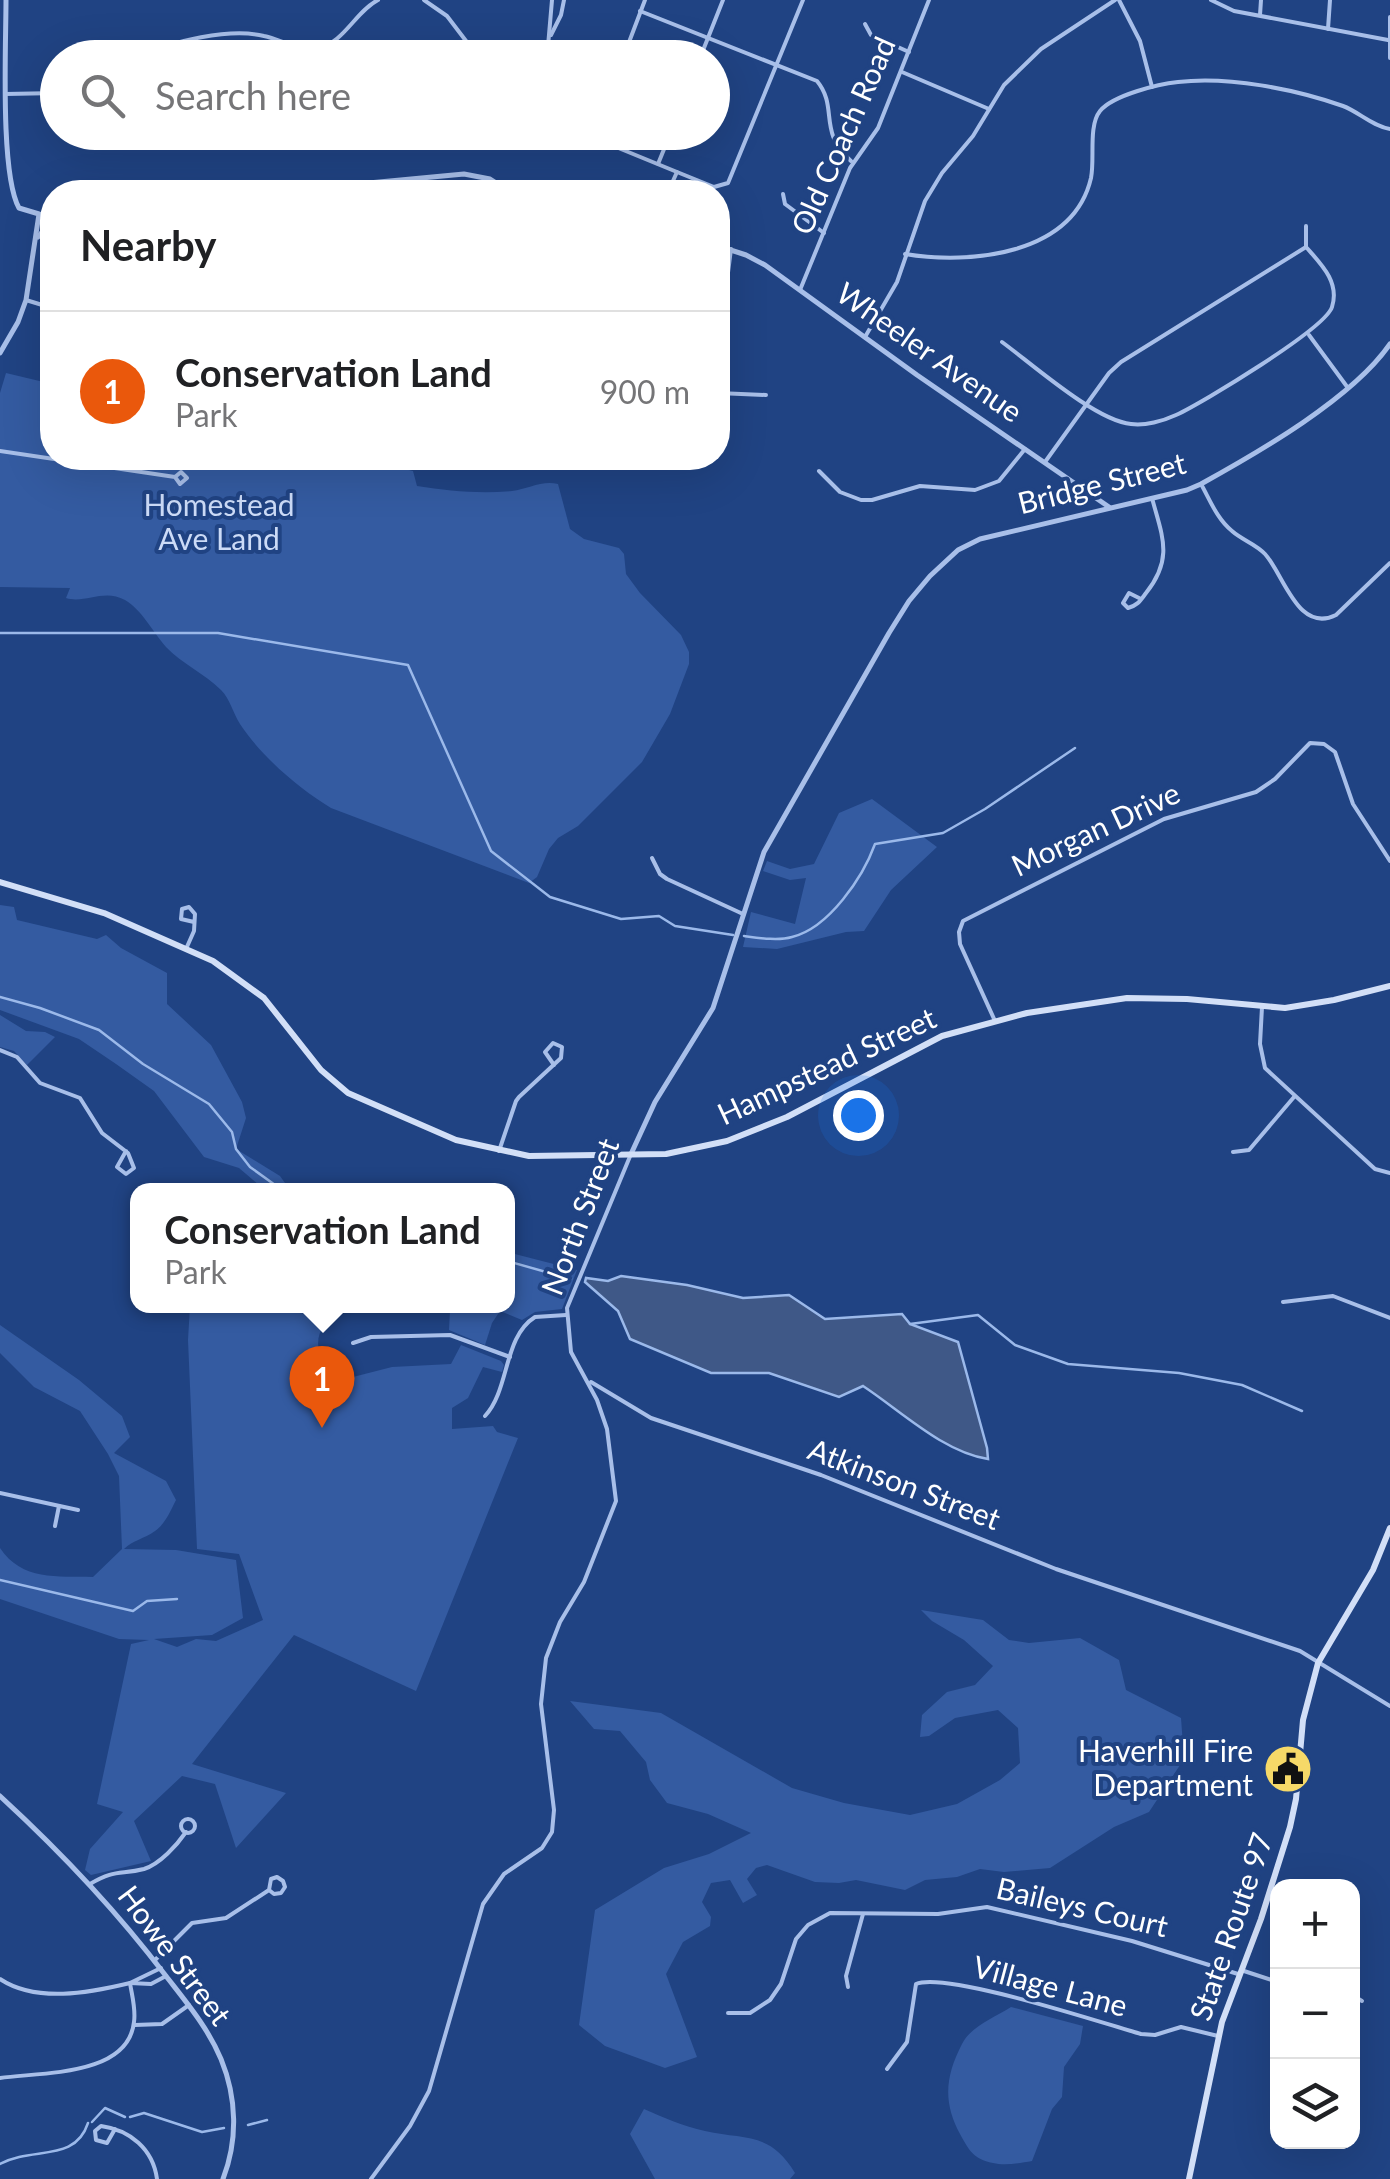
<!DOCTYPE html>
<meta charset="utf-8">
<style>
:root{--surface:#fff;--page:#f2f2f2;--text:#202124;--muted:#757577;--line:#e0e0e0;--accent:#ea580c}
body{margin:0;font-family:Lato,sans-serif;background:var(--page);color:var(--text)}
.controls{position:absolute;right:30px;bottom:30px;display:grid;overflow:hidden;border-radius:20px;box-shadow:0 10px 40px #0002}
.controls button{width:90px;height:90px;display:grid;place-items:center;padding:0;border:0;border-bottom:2px solid var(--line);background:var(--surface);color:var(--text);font:50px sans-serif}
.you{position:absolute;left:858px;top:1115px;width:35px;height:35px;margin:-25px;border:8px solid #fff;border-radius:50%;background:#1a73e8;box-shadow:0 0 0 15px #1a73e833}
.badge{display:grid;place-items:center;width:65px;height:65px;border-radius:50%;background:var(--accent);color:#fff;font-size:32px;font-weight:700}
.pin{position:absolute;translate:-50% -82px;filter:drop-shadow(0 2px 5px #0008)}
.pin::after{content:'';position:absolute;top:52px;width:35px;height:30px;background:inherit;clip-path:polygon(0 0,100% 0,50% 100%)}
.popup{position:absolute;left:130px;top:1183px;width:385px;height:130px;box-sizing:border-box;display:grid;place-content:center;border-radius:20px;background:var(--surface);filter:drop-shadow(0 2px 8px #0005);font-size:32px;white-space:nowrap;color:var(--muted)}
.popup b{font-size:38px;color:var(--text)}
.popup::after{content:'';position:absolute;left:50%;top:100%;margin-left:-20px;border:20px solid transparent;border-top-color:var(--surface)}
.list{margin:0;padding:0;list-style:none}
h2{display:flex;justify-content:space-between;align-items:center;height:130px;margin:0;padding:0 40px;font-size:42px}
h2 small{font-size:32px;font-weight:400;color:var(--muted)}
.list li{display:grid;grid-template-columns:65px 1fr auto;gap:30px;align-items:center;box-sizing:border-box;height:160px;padding:0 40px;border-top:2px solid var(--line)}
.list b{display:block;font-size:38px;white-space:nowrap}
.list p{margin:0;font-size:32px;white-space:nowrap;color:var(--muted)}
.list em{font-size:32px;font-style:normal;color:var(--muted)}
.icon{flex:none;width:55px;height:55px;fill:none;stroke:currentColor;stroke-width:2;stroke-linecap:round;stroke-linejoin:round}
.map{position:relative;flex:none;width:1390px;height:2179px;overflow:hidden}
.search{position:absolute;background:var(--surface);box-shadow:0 10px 40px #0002;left:40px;top:40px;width:690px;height:110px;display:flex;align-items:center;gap:25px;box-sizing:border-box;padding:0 35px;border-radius:55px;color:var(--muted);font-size:38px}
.panel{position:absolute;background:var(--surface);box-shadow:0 10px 40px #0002;left:40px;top:180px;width:690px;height:290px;border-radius:40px}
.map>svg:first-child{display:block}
</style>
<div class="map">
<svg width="1390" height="2179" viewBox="0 0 1390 2179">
<rect width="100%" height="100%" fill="#204383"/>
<!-- green -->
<g fill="#345ba1">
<path d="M6,373L52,384V458H358L413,471L417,486C449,491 479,494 512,491C528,489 542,480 558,484L570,529L584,539L619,548L624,554L626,574L640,593L681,635L689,652V664L670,714L642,762L578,826L558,838L549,849L537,877L529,883L331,808C298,788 261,756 240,724C233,713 230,699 221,690C204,673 182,664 166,647C153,632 142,610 125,600C104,588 85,604 66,598L70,588L0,587V393Z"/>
<polygon points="872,799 937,847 891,890 864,931 846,932 777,949 743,947 751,912 795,924 806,878 790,880 763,871 767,861 790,869 814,864 839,813"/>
<polygon points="0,905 14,907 17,920 97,939 106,935 121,948 167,973 167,1004 211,1045 242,1102 246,1118 236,1149 280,1176 290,1190 265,1190 239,1168 204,1157 154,1091 116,1064 79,1039 0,1010"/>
<polygon points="0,1015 26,1031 45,1032 55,1037 27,1065 14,1051 0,1047"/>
<path d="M507,1252L577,1270L562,1309L535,1312L522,1320L500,1311L492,1323L485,1345L449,1330L450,1310L376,1311L341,1306C317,1327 309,1346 331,1372L353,1377L392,1367L451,1364L461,1345L501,1361L504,1365L502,1372L483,1367L468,1398L452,1408V1429L493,1426L497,1432L518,1438L416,1691L294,1635L192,1764L286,1793L236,1848L215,1784L182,1776L134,1821L151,1861L91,1875L85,1870L90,1849L123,1812L97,1804L131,1644L149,1640L119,1639L0,1599V1548C22,1581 57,1576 93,1577L122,1549L119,1476L108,1454L80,1411L34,1387L0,1353V1325L79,1380L122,1416L130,1437L114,1453L166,1481L176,1500C170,1512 165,1524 155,1531C144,1539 133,1540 124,1549L176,1550L236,1560L243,1618L212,1635L154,1639L177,1647L196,1639L216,1641L263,1620L239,1554L197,1549L188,1340L190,1306H507Z"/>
<polygon points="921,1610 983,1620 1009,1640 1029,1643 1080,1638 1119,1660 1126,1690 1181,1718 1184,1759 1149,1812 1114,1827 1050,1868 1004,1872 980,1869 957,1877 925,1880 905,1890 856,1880 839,1883 815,1882 767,1865 756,1868 747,1879 757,1895 743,1903 730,1880 711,1883 702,1902 711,1917 710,1926 683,1942 666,1974 697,2057 665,2068 605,2046 579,2025 595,1910 664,1868 709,1854 751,1833 708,1814 667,1803 650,1780 646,1762 620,1731 594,1729 570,1701 661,1713 792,1788 844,1803 910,1815 957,1804 1000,1780 1020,1763 1018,1728 998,1710 955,1718 929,1736 920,1737 922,1715 947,1692 975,1685 993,1666 964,1640 932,1621"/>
<path d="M1011,2007L1083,2026L1080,2044L1064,2067L1062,2097L1052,2109L1032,2161C1020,2163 1005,2166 993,2163C973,2159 969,2150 960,2134C943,2102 945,2077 962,2044C971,2026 994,2018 1011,2007Z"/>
<path d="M644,2109C664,2118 683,2126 705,2131C744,2140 770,2131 795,2173L790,2179H655L630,2134Z"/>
</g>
<!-- water -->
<path fill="#3f5887" stroke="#9bb9ea" stroke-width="2.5" d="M621,1276L687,1285L743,1298L789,1295L825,1319L902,1314L910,1324L958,1342L987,1448L988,1459C943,1452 901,1411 863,1386L839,1397L769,1373H711L630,1339L618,1311L585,1282L586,1278L608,1281Z"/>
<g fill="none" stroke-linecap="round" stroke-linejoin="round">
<!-- stream -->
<g stroke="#9bb9ea" stroke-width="2.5">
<polyline points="0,633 218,633 408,665 491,851 550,897 621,919 659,916 675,926 733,935"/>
<path d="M744,936C759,938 778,941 792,937C829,928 863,877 875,844L943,833L985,809L1075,748"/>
<polyline points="0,997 40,1008 99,1030 143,1064 209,1104 232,1132 236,1149 250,1167 282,1190"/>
<polyline points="507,1261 571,1279"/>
<polyline points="910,1324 978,1315 1015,1345 1068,1364 1179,1373 1242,1385 1302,1411"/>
<polyline points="0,1580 133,1611 147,1601 177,1599"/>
<polyline points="130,2117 144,2113 202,2132 224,2128"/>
<polyline points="92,2122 105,2108 125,2117"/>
<polyline points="248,2125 267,2120"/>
<path d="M0,2164C33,2146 75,2163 88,2123"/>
</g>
<!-- minor -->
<g stroke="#a8bfe9" stroke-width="4">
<polyline points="424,0 447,16 479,58"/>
<polyline points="1119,0 1140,41 1152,87"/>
<polyline points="1211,0 1234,11 1388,40"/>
<path d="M640,11L817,81C839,108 817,131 851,161"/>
<polyline points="1260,15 1261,0"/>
<polyline points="1390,17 1390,58"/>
<polyline points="865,24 871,35 909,52"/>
<polyline points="1328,29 1330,0"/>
<polyline points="551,35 561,15 564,0"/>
<path d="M142,58C169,40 232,28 264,36C282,40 299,51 318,48C344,43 355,12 378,0"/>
<polyline points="547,58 552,0"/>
<polyline points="623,58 645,0"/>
<polyline points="700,58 723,0"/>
<polyline points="902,72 989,109"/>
<polyline points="5,94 58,93"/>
<polyline points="608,132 616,147 677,172"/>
<polyline points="658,164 671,132"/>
<polyline points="668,192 677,172 714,187 728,183 803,0"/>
<polyline points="783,194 785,204 824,233"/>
<path d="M905,254C970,265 1073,255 1091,178C1095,159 1088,126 1100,111C1113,95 1159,84 1178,82C1228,76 1295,89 1343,106C1359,112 1372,126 1390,129"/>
<polyline points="800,290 850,168 878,128 929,0"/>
<polyline points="26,300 52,308"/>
<polyline points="1309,335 1348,388"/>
<polyline points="865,337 897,282 925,201 942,173 973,136 1004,85 1041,49 1115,0"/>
<path d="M1002,342C1032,364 1096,421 1131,424C1145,426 1163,421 1176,415C1202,403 1325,329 1332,307C1340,282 1321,264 1306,247V226"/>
<polyline points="718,351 731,249"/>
<polyline points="718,393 766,395"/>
<polyline points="0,451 175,477 180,484 187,478 181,472 175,477"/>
<polyline points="1045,462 1109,373 1121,362 1306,247"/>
<polyline points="819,471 840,492 861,500 872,500 920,486 975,490 999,481 1025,449"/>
<path d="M1201,484C1210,500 1217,519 1232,531C1242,540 1256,544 1265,554C1284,575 1298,634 1336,615L1390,563"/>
<path d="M1141,599L1129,593L1123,603L1128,608C1138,605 1140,601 1146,593C1174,558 1162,536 1152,498"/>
<polyline points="652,858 660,874 667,879 743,914"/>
<polyline points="186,949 194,931 195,914 189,907 182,909 181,919 194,922"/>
<polyline points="1262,1007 1260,1044 1265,1068 1375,1169 1390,1173"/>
<polyline points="995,1021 960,944 959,932 963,921 1164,819 1256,792 1275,779 1310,743 1324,744 1335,752 1353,804 1390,861"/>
<polyline points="0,1050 17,1057 40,1083 80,1098 102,1133 128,1153 134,1168 126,1174 117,1167 126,1151"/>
<polyline points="499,1151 516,1101 519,1097 561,1058 562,1047 553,1043 545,1052 554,1065"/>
<polyline points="1233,1152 1249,1150 1294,1097"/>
<polyline points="1283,1302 1333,1296 1390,1318"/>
<polyline points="353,1343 371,1337 450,1335 510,1357"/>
<polyline points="591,1382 651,1418 821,1475 1056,1569 1300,1651 1390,1706"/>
<path d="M485,1416C510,1389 503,1337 535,1317L566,1315"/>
<polyline points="0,1493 78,1510"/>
<polyline points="55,1526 59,1506"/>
<circle cx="188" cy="1826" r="7"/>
<path d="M90,1884C115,1869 120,1875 144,1869C160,1864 177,1845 186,1832"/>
<polyline points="155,1960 192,1923 226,1918 269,1890 274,1894 281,1893 285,1887 283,1881 277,1877 271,1879 269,1890"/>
<polyline points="161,1968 130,1983 151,1984 166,1976"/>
<polyline points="1244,1971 1278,1982"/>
<path d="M0,1979C36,2003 89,1993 130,1983C132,1996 136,2009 134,2022C128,2077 40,2072 0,2078"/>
<polyline points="848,1987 846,1976 863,1914"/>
<polyline points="1352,1995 1362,2001"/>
<polyline points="728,2013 750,2013 770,2000 781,1984 796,1939 808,1925 830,1913 938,1914 987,1907 1132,1941 1238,1974"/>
<polyline points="135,2025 162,2024 189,2005"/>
<path d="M887,2069L907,2042L916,1984C945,1971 1102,2023 1141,2034L1155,2035L1181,2027L1218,2036"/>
<path d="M115,2129L107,2143L96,2140L95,2131L101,2126C130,2130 153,2149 157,2179"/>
<polyline points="371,2179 410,2126 429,2091 483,1904 504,1874 542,1848 552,1832 554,1810 541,1704 546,1658 560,1622 584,1582 616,1501 607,1429 597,1400 571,1352 567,1308 631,1154"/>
</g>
<!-- tertiary -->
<g stroke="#a8bfe9" stroke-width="5">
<polyline points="273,192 464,174 490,179 510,192"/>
<polyline points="38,237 52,220"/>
<polyline points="718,246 746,255 765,265 917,375 1109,507"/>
<path d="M0,353L18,322L26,300L39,214L19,208C0,174 6,46 6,0"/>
<path d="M631,1154L655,1102L713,1008L764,852L889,633L909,601L930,576L958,550L980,539L1187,490L1201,484C1259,452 1353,398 1390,344"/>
<path d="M0,1796C61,1852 116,1910 166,1976C187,2003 208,2028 221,2059C237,2098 238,2140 223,2179"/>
</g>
<!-- secondary -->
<g stroke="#d2dff7" stroke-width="6">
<polyline points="0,882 104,913 213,961 264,998 321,1070 348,1093 456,1140 529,1156 666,1154 727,1141 787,1117 942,1036 1027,1013 1127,998 1187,999 1285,1008 1334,1000 1390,986"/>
<polyline points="1189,2179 1222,2022 1261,1919 1290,1827 1296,1799 1303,1720 1318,1663 1373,1570 1390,1528"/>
</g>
</g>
<!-- icons -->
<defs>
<g id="civic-disc" transform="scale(2.5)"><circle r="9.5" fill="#f6d968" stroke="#204383"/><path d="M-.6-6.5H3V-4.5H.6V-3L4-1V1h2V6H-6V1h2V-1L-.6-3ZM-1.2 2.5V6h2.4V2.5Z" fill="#111"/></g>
</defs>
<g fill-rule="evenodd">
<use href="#civic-disc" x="1288" y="1769"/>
</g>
<g text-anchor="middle" stroke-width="8" stroke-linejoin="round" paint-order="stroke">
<!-- street labels -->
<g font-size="30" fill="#fff" stroke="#204383">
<text transform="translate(844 136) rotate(-66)" y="10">Old Coach Road</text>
<text transform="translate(929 353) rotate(35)" y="10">Wheeler Avenue</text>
<text transform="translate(1102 484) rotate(-14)" y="10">Bridge Street</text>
<text transform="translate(1096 830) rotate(-25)" y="10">Morgan Drive</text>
<text transform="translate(827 1067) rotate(-25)" y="10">Hampstead Street</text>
<text transform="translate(581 1217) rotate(-69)" y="10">North Street</text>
<text transform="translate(904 1485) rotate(21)" y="10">Atkinson Street</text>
<text transform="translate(1082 1908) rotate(13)" y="10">Baileys Court</text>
<text transform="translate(1232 1927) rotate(-71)" y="10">State Route 97</text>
<text transform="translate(174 1956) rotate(53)" y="10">Howe Street</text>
<text transform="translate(1050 1987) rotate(15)" y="10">Village Lane</text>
</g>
<!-- park labels -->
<g font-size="30" fill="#ccdbf7" stroke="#204383">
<text x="219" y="516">Homestead<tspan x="219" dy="34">Ave Land</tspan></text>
</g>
<!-- poi labels -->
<g font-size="30" fill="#fff" stroke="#204383" text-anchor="end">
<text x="1253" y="1762">Haverhill Fire<tspan x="1253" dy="34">Department</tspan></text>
</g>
</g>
</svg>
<div class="controls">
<button>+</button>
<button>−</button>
<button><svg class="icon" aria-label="layers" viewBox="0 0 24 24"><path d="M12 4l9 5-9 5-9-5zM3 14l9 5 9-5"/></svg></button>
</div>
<div class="you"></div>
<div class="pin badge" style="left:322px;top:1428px">1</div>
<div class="popup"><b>Conservation Land</b>Park</div>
<div class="search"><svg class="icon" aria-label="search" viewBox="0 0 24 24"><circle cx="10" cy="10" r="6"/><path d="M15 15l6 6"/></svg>Search here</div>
<section class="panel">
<h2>Nearby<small></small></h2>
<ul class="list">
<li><span class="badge">1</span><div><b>Conservation Land</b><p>Park</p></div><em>900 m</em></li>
</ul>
</section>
</div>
